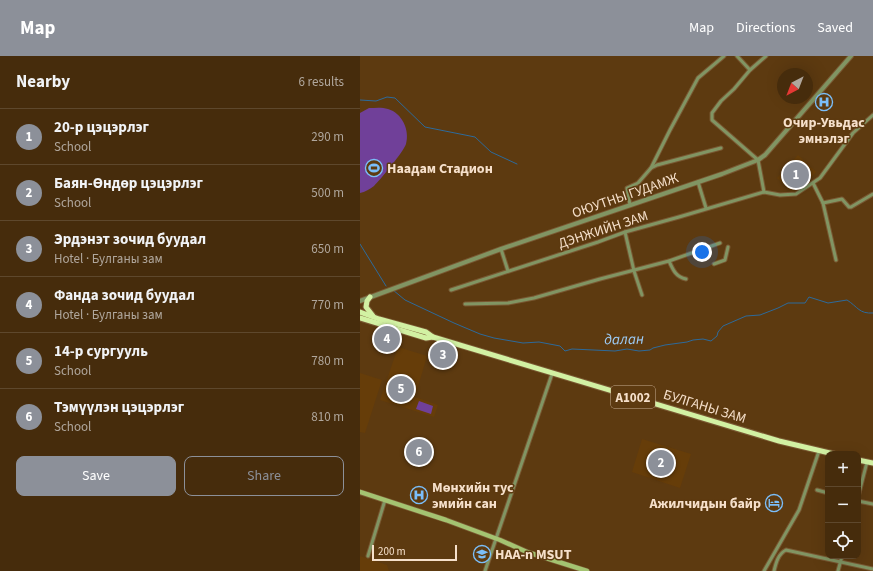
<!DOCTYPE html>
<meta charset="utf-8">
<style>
:root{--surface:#462c0c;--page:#50381a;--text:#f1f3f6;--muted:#b0a79d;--line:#5e482d;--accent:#8c9099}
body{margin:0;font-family:"Source Sans 3",sans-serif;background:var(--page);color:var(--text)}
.controls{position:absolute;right:12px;bottom:12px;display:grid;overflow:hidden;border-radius:8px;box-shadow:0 4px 16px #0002}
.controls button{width:36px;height:36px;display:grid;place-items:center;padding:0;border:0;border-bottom:1px solid var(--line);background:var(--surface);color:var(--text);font:20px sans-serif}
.compass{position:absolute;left:417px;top:12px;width:36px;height:36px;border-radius:50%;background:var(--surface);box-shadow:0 4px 16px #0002;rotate:222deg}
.scale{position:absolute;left:12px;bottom:10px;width:85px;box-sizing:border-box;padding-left:4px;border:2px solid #f6e0cb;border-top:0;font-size:11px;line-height:14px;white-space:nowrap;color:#f6e0cb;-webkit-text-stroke:3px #5d3a10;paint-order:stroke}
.you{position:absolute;left:342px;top:196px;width:14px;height:14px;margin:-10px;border:3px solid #fff;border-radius:50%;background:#1a73e8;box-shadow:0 0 0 6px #1a73e833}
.badge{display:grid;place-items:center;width:26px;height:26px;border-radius:50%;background:var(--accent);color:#fff;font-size:13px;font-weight:700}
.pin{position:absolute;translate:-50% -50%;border:2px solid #fff;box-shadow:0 1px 4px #0006}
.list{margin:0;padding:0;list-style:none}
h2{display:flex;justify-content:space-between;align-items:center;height:52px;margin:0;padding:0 16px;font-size:17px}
h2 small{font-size:13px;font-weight:400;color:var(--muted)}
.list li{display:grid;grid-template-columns:26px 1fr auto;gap:12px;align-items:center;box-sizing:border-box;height:56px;padding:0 16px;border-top:1px solid var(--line)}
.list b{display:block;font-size:15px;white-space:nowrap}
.list p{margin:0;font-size:13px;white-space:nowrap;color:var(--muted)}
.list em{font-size:13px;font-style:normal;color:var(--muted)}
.actions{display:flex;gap:8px;padding:12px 16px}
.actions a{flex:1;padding:9px 0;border:1px solid var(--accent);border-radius:8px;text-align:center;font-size:14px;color:var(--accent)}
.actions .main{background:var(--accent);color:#fff}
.icon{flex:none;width:22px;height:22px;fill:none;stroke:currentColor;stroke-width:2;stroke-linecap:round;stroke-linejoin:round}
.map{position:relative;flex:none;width:513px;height:515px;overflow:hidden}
header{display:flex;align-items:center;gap:24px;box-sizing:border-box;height:56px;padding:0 20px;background:var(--accent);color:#fff}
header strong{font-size:19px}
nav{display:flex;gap:22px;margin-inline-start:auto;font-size:14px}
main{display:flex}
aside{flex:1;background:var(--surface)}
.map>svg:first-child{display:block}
</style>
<header>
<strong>Map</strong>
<nav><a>Map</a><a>Directions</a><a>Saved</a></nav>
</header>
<main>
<aside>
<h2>Nearby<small>6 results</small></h2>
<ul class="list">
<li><span class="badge">1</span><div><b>20-р цэцэрлэг</b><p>School</p></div><em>290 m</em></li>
<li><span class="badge">2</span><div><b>Баян-Өндөр цэцэрлэг</b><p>School</p></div><em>500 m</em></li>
<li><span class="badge">3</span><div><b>Эрдэнэт зочид буудал</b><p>Hotel · Булганы зам</p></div><em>650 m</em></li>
<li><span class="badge">4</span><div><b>Фанда зочид буудал</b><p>Hotel · Булганы зам</p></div><em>770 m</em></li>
<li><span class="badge">5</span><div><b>14-р сургууль</b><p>School</p></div><em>780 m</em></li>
<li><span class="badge">6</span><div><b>Тэмүүлэн цэцэрлэг</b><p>School</p></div><em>810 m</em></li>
</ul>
<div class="actions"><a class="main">Save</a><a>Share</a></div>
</aside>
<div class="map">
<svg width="513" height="515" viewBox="0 0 513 515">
<rect width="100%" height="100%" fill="#5d3a10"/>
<!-- built -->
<g fill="#663d09">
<polygon points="438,99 456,116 440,134 432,137 417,122"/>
<polygon points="38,291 67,300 55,341 78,349 74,361 20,344"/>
<polygon points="0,317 22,324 5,377 0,376"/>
<polygon points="282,383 331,398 320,432 272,416"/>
<polygon points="0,500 27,509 29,515 0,515"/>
</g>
<!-- green -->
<g fill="#704099">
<path d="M9,52C15,52 22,51 28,53C42,57 50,74 46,88C44,95 20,124 14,130C10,133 5,136 0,137V57Z"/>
<polygon points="59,345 73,350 71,358 56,353"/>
</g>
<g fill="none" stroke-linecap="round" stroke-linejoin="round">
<!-- stream -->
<g stroke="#2d6a9b" stroke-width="1">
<polyline points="0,44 16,45 27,41 35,42 65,71 115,81 131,96 157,108"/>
<polyline points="0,188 26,230"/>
<path d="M33,234L45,244L94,267L120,278L134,282L163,287L179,286L200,290L205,295L212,293L255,295L267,293L279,295L290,294L293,292L305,289L327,286L333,284L343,283L351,285L357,280L358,276L363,270L386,260L400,259L418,252L428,247H445L449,241L468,247L487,244C498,251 499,258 513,257"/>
</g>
<!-- minor casing -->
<g stroke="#795832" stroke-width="5">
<g id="minor">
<polyline points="377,0 390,14"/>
<polyline points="406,0 390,14 374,33 361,45 352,57 352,64 398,104 404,136 420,139 436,138 460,122 493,77 513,59"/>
<polyline points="291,112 297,109 361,92"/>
<polyline points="338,126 346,152"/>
<polyline points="453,127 463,147 476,204"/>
<polyline points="463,147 482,143 489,151 491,151 513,138"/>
<polyline points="270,149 267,132 278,127 291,112 310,74 338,22 364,0"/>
<polyline points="265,176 274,215 282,239"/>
<polyline points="141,193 148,215"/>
<path d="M309,205C313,214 316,221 326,223"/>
<polyline points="354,208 365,204 368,191"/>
<polyline points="91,234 238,186 265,176 319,161 404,136"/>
<polyline points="105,248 148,247 174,242 240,223 309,205 360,187"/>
<polyline points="457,434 468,437"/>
<polyline points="498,441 507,406"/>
<polyline points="498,445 513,448"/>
<polyline points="8,500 25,444"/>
<polyline points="125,515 192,318"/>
<polyline points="404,515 439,454 459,395"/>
<path d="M414,515C416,507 418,498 426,494L513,513"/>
<polyline points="478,515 482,500"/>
</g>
</g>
<!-- tertiary casing -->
<g stroke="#795832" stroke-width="6">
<polyline id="tertiary" points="0,245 141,193 362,118 398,104 405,99 491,0"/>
</g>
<!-- secondary casing -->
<g stroke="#795832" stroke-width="6">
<polyline id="secondary" points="0,436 86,464 140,484 167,496 227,515"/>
</g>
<!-- trunk casing -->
<g stroke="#795832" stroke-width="7">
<g id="trunk">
<polyline points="10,241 7,245 6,251 13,260"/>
<polyline points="0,256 19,263 66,276 73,281"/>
<polyline points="0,262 66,282 73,281 419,385 474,398"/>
<polyline points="498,404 513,407"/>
</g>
</g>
<!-- minor -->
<use href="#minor" stroke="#819563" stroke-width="3"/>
<!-- tertiary -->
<use href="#tertiary" stroke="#819563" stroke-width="4"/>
<!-- secondary -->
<use href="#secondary" stroke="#a4c371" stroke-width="4.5"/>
<!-- trunk -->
<use href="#trunk" stroke="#d2f1a3" stroke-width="5"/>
</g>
<!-- icons -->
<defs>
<g id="hospital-ring" transform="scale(0.9)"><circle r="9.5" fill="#5d3a10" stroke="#7bbef9" stroke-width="1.5"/><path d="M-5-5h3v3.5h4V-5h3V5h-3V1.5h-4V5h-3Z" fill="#7bbef9"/></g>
<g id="stadium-ring" transform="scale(0.9)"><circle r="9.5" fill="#5d3a10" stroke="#7bbef9" stroke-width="1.5"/><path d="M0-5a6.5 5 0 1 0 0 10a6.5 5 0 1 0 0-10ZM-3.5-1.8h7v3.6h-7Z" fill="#7bbef9"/></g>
<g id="hotel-ring" transform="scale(0.9)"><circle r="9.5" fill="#5d3a10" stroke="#7bbef9" stroke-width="1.5"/><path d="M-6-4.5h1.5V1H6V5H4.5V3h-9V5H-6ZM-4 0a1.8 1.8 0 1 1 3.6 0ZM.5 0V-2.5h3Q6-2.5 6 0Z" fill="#7bbef9"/></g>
<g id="school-ring" transform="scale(0.9)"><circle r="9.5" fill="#5d3a10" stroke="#7bbef9" stroke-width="1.5"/><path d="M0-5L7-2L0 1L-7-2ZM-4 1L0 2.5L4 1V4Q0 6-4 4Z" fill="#7bbef9"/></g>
</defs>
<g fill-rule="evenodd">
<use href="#hospital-ring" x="464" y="46"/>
<use href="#stadium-ring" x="14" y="112"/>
<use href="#hospital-ring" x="59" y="439"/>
<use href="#hotel-ring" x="414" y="447"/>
<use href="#school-ring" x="122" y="498"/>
</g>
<g text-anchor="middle" stroke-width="3" stroke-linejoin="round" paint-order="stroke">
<!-- shield labels -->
<rect fill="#5d3a10" stroke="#c8ae93" stroke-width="1" x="251" y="330" width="44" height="22" rx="3"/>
<g font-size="13" font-weight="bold" fill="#f6e0cb">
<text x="273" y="346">A1002</text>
</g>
<!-- poi labels -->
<g font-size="14" font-weight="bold" fill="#f6e0cb" stroke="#5d3a10" text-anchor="start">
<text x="464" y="71" text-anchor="middle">Oчир-Увьдас<tspan x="464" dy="16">эмнэлэг</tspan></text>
<text x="27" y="117">Наадам Стадион</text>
<text x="72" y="436">Мөнхийн тус<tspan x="72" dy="16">эмийн сан</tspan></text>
<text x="401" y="452" text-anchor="end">Ажилчидын байр</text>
<text x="135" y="503">HAA-n MSUT</text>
</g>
<!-- street labels -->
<g font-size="14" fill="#f6e0cb" stroke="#5d3a10">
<text transform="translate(265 139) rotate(-19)" y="5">ОЮУТНЫ ГУДАМЖ</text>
<text transform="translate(243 173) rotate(-18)" y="5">ДЭНЖИЙН ЗАМ</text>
<text transform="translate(345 350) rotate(17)" y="5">БУЛГАНЫ ЗАМ</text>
</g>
<!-- water labels -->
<g font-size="15" font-style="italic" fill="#9dccf7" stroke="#5d3a10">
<text transform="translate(264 283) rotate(-1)" y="5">далан</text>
</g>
</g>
</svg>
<div class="controls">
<button>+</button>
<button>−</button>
<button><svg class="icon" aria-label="locate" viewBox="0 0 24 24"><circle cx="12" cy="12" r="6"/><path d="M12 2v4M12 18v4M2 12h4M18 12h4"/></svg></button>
</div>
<svg class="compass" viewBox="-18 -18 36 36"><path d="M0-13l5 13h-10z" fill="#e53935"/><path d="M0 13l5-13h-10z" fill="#b0a79d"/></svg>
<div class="scale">200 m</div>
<div class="you"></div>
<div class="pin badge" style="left:436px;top:119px">1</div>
<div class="pin badge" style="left:301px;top:407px">2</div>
<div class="pin badge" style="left:83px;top:299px">3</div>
<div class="pin badge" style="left:27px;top:283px">4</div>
<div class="pin badge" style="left:41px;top:333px">5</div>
<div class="pin badge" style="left:59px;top:396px">6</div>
</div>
</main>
